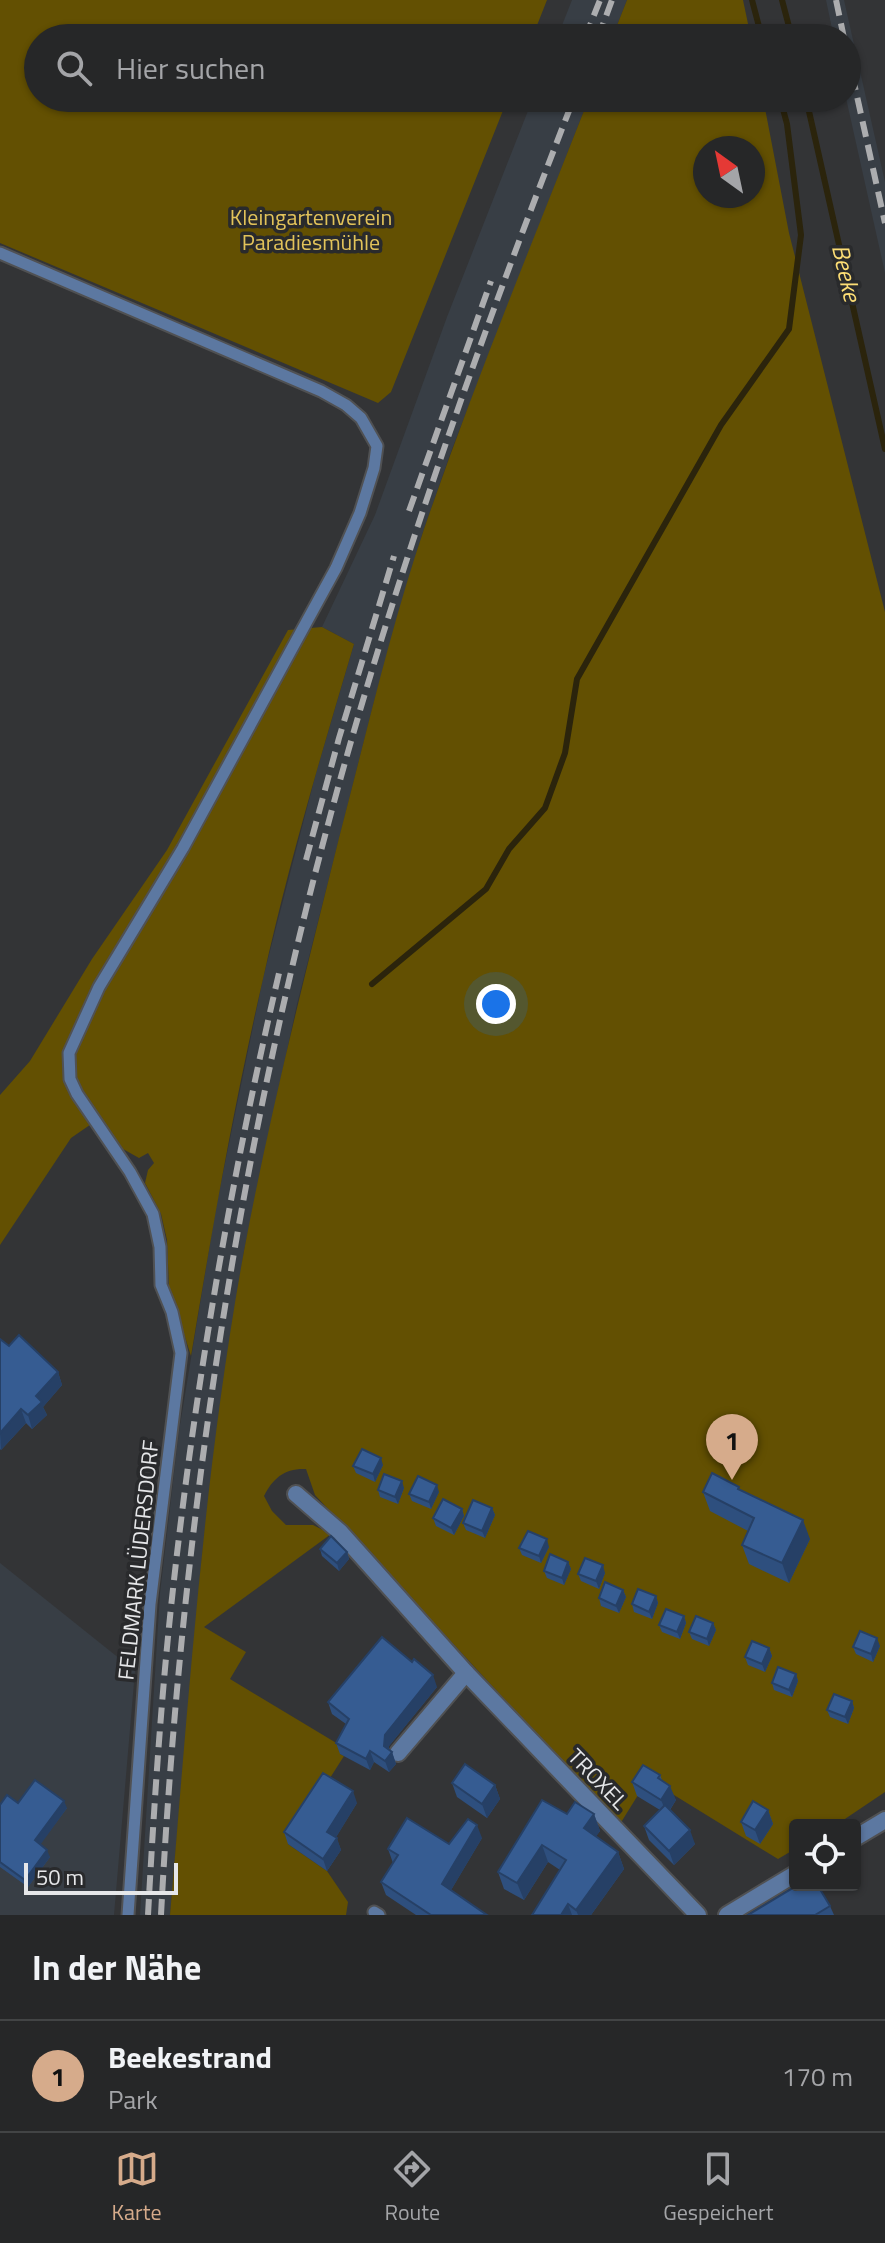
<!DOCTYPE html>
<html lang="de">
<meta charset="utf-8">
<style>
:root{--surface:#262728;--page:#2e2f30;--text:#f1f3f6;--muted:#a4a5a8;--line:#424445;--accent:#d6ab8b}
body{margin:0;font-family:"Titillium Web",sans-serif;background:var(--page);color:var(--text)}
.controls{position:absolute;right:24px;bottom:24px;display:grid;overflow:hidden;border-radius:8px;box-shadow:0 2px 6px #0004}
.controls button{width:72px;height:72px;display:grid;place-items:center;padding:0;border:0;border-bottom:2px solid var(--line);background:var(--surface);color:var(--text);font:40px sans-serif}
.compass{position:absolute;left:693px;top:136px;width:72px;height:72px;border-radius:50%;background:var(--surface);box-shadow:0 2px 6px #0004;rotate:327deg}
.scale{position:absolute;left:24px;bottom:20px;width:154px;box-sizing:border-box;padding-left:8px;border:4px solid #e6e7e9;border-top:0;font-size:22px;line-height:28px;white-space:nowrap;color:#e6e7e9;-webkit-text-stroke:6px #292a2c;paint-order:stroke}
.you{position:absolute;left:496px;top:1004px;width:28px;height:28px;margin:-20px;border:6px solid #fff;border-radius:50%;background:#1a73e8;box-shadow:0 0 0 12px #1a73e833}
.badge{display:grid;place-items:center;width:52px;height:52px;border-radius:50%;background:var(--accent);color:#111;font-size:26px;font-weight:700}
.pin{position:absolute;translate:-50% -66px;filter:drop-shadow(0 2px 4px #0008)}
.pin::after{content:'';position:absolute;top:42px;width:28px;height:24px;background:inherit;clip-path:polygon(0 0,100% 0,50% 100%)}
.list{margin:0;padding:0;list-style:none}
h2{display:flex;justify-content:space-between;align-items:center;height:104px;margin:0;padding:0 32px;font-size:34px}
h2 small{font-size:26px;font-weight:400;color:var(--muted)}
.list li{display:grid;grid-template-columns:52px 1fr auto;gap:24px;align-items:center;box-sizing:border-box;height:112px;padding:0 32px;border-top:2px solid var(--line)}
.list b{display:block;font-size:30px;white-space:nowrap}
.list p{margin:0;font-size:26px;white-space:nowrap;color:var(--muted)}
.list em{font-size:26px;font-style:normal;color:var(--muted)}
.icon{flex:none;width:44px;height:44px;fill:none;stroke:currentColor;stroke-width:2;stroke-linecap:round;stroke-linejoin:round}
.map{position:relative;flex:none;width:885px;height:1915px;overflow:hidden}
.search{position:absolute;background:var(--surface);box-shadow:0 2px 6px #0004;left:24px;right:24px;top:24px;height:88px;display:flex;align-items:center;gap:20px;box-sizing:border-box;padding:0 28px;border-radius:44px;color:var(--muted);font-size:30px}
.sheet{height:216px;background:var(--surface)}
nav{display:flex;justify-content:space-around;align-items:center;box-sizing:border-box;height:112px;border-top:2px solid var(--line);background:var(--surface);font-size:22px;color:var(--muted)}
nav a{display:grid;justify-items:center;gap:4px}
nav .on{color:var(--accent)}
.map>svg:first-child{display:block}
</style>
<div class="map">
<svg width="885" height="1915" viewBox="0 0 885 1915">
<rect width="100%" height="100%" fill="#333436"/>
<!-- built -->
<g fill="#383e45">
<polygon points="572,0 627,0 612,38 557,38"/>
<polygon points="826,0 844,0 885,182 885,273 846,98 847,38 834,38"/>
<polygon points="533,98 589,98 452,449 422,535 374,702 297,1004 244,1251 218,1423 202,1557 170,1915 140,1915 160,1593 179,1431 216,1207 263,978 316,773 354,644 322,627 375,515 447,317"/>
<polygon points="0,1563 135,1671 114,1915 0,1915"/>
</g>
<!-- green -->
<g fill="#635002" fill-rule="evenodd">
<polygon points="0,0 547,0 532,38 38,38 38,98 508,98 391,392 378,403 0,243"/>
<polygon points="627,0 743,0 751,38 612,38"/>
<path d="M589,98H763L789,233L885,612V1792L836,1825H795V1849L778,1859L648,1779L620,1824L315,1495L306,1469C285,1468 273,1478 264,1496L272,1511L286,1525H313L331,1534L204,1627L246,1652L230,1679L343,1747L340,1754L344,1756L288,1844L327,1871L348,1902L346,1915H170C189,1693 204,1470 244,1251C270,1112 305,975 339,838C366,735 390,630 424,529C474,384 533,241 589,98ZM705,148H753V196H705Z"/>
<path d="M322,627L354,644C321,755 288,866 263,979C234,1104 212,1230 191,1356L169,1287L167,1240L161,1214L145,1183L148,1170L154,1163L148,1153L139,1158L123,1149L100,1118L71,1138L0,1245V1095L30,1061L92,959L167,850L288,630Z"/>
</g>
<g fill="none" stroke-linecap="round" stroke-linejoin="round">
<!-- stream -->
<g stroke="#2b240c" stroke-width="6">
<polyline points="752,0 762,38"/>
<polyline points="782,0 792,38"/>
<polyline points="806,98 885,449"/>
<polyline points="372,984 486,889 509,849 545,808 565,753 577,679 721,425 789,329 801,235 787,124 780,98"/>
</g>
<!-- service casing -->
<g stroke="#505153" stroke-width="15">
<g id="service">
<polyline points="0,253 321,391 346,405 361,418 377,446 374,468 360,513 336,568 183,848 99,987 69,1053 70,1079 77,1094 130,1172 153,1214 160,1247 161,1285 172,1312 181,1353 150,1604 128,1915"/>
<polyline points="374,1912 379,1915"/>
</g>
</g>
<!-- minor casing -->
<g stroke="#505153" stroke-width="20">
<g id="minor">
<polyline points="296,1494 340,1532 466,1673 698,1915"/>
<polyline points="398,1753 466,1673"/>
<polyline points="855,1838 885,1820"/>
<polyline points="727,1915 795,1874"/>
</g>
</g>
<!-- service -->
<use href="#service" stroke="#5c78a1" stroke-width="11"/>
<!-- minor -->
<use href="#minor" stroke="#5c78a1" stroke-width="16"/>
<!-- rail -->
<g stroke="#acadaf" stroke-width="6" stroke-dasharray="16 8" stroke-linecap="butt">
<polyline points="836,0 844,38"/>
<polyline points="585,38 600,0"/>
<polyline points="598,38 612,0"/>
<polyline points="847,51 885,223"/>
<polyline points="409,511 491,281"/>
<polyline points="306,860 339,738 394,556"/>
<path d="M148,1915C154,1806 161,1697 173,1589C196,1380 232,1173 280,969"/>
<path d="M161,1915C180,1554 230,1197 322,847C389,591 478,344 574,98"/>
</g>
</g>
<!-- wall -->
<g fill="#2e4f7e">
<polygon points="0,1339 9,1346 58,1372 62,1385 43,1407 47,1415 32,1429 26,1423 1,1450 0,1449"/>
<polygon points="383,1465 375,1482 356,1473 353,1466"/>
<polygon points="404,1488 398,1504 380,1497 378,1490"/>
<polygon points="740,1490 810,1539 789,1583 749,1564 742,1545 748,1531 710,1511 703,1492"/>
<polygon points="439,1492 431,1509 412,1501 409,1494"/>
<polygon points="492,1508 495,1515 485,1538 466,1530 463,1523"/>
<polygon points="462,1509 464,1516 454,1535 436,1526 433,1518"/>
<polygon points="549,1547 541,1563 522,1555 519,1548"/>
<polygon points="320,1549 347,1552 349,1559 339,1571 322,1556"/>
<polygon points="568,1562 571,1569 564,1585 547,1578 544,1571"/>
<polygon points="605,1573 599,1589 581,1581 578,1574"/>
<polygon points="623,1590 626,1597 619,1613 601,1606 599,1598"/>
<polygon points="656,1596 658,1603 652,1619 634,1612 632,1604"/>
<polygon points="684,1616 686,1623 680,1639 662,1632 659,1625"/>
<polygon points="713,1623 716,1630 709,1646 692,1639 689,1632"/>
<polygon points="880,1646 873,1662 856,1654 853,1647"/>
<polygon points="769,1648 772,1656 765,1672 748,1665 745,1657"/>
<polygon points="796,1674 798,1681 792,1697 774,1690 772,1683"/>
<polygon points="437,1687 389,1746 389,1750 392,1752 396,1764 389,1772 374,1762 370,1770 340,1754 336,1743 346,1724 332,1714 328,1702"/>
<polygon points="852,1701 854,1708 848,1724 830,1717 827,1710"/>
<polygon points="660,1775 662,1780 676,1800 670,1810 695,1844 674,1865 649,1840 644,1826 660,1810 637,1796 632,1782"/>
<polygon points="452,1783 495,1785 500,1799 487,1818 457,1797"/>
<polygon points="18,1803 67,1808 40,1844 50,1857 28,1887 0,1867 0,1805"/>
<polygon points="357,1803 336,1837 341,1850 327,1871 288,1844 284,1832"/>
<polygon points="768,1810 773,1824 760,1844 746,1836 741,1822"/>
<polygon points="567,1814 594,1814 600,1831 596,1836 618,1852 624,1869 591,1915 532,1915 560,1870 548,1862 524,1900 504,1889 498,1872"/>
<polygon points="482,1838 451,1890 487,1915 416,1915 386,1895 381,1882 393,1863 388,1849 449,1844"/>
<polygon points="812,1889 830,1906 834,1915 748,1915"/>
</g>
<!-- shaded-wall -->
<g fill="#264066">
<polygon points="58,1372 62,1385 43,1407 47,1415 32,1429 28,1415 36,1396"/>
<polygon points="21,1409 26,1423 1,1450 0,1433"/>
<polygon points="381,1458 383,1465 375,1482 373,1474"/>
<polygon points="402,1481 404,1488 398,1504 395,1497"/>
<polygon points="437,1485 439,1492 431,1509 429,1502"/>
<polygon points="492,1508 495,1515 485,1538 482,1531"/>
<polygon points="462,1509 464,1516 454,1535 451,1528"/>
<polygon points="803,1520 810,1539 789,1583 782,1563"/>
<polygon points="547,1539 549,1547 541,1563 539,1556"/>
<polygon points="347,1552 349,1559 339,1571 337,1563"/>
<polygon points="568,1562 571,1569 564,1585 562,1578"/>
<polygon points="603,1565 605,1573 599,1589 596,1581"/>
<polygon points="623,1590 626,1597 619,1613 616,1606"/>
<polygon points="656,1596 658,1603 652,1619 649,1612"/>
<polygon points="684,1616 686,1623 680,1639 677,1632"/>
<polygon points="713,1623 716,1630 709,1646 707,1639"/>
<polygon points="877,1638 880,1646 873,1662 871,1654"/>
<polygon points="769,1648 772,1656 765,1672 762,1664"/>
<polygon points="796,1674 798,1681 792,1697 789,1690"/>
<polygon points="433,1675 437,1687 389,1746 388,1757 392,1752 396,1764 389,1772 385,1761 384,1746 385,1735"/>
<polygon points="852,1701 854,1708 848,1724 845,1717"/>
<polygon points="370,1751 374,1762 370,1770 366,1759"/>
<polygon points="495,1785 500,1799 487,1818 482,1804"/>
<polygon points="670,1786 676,1800 667,1814 661,1800"/>
<polygon points="353,1791 357,1803 332,1844 327,1832"/>
<polygon points="64,1801 67,1808 38,1848 35,1840"/>
<polygon points="768,1810 773,1824 760,1844 755,1830"/>
<polygon points="594,1814 600,1831 590,1845 584,1828"/>
<polygon points="477,1825 482,1838 447,1897 442,1884"/>
<polygon points="690,1830 695,1844 674,1865 669,1851"/>
<polygon points="337,1838 341,1850 327,1871 323,1859"/>
<polygon points="542,1845 548,1862 524,1900 517,1883"/>
<polygon points="47,1850 50,1857 28,1887 25,1880"/>
<polygon points="618,1852 624,1869 591,1915 578,1915 576,1910"/>
<polygon points="568,1904 572,1915 561,1915"/>
</g>
<!-- building -->
<g fill="#365c92" stroke="#264066" stroke-width="2">
<polygon points="19,1335 58,1372 36,1396 42,1402 28,1415 21,1409 0,1433 0,1339 9,1346"/>
<polygon points="362,1449 381,1458 373,1474 353,1466"/>
<polygon points="712,1473 739,1487 738,1489 803,1520 782,1563 742,1545 754,1518 703,1492"/>
<polygon points="384,1474 402,1481 395,1497 378,1490"/>
<polygon points="418,1476 437,1485 429,1502 409,1494"/>
<polygon points="443,1499 462,1509 451,1528 433,1518"/>
<polygon points="473,1500 492,1508 482,1531 463,1523"/>
<polygon points="528,1531 547,1539 539,1556 519,1548"/>
<polygon points="331,1536 347,1552 337,1563 320,1549"/>
<polygon points="550,1554 568,1562 562,1578 544,1571"/>
<polygon points="585,1558 603,1565 596,1581 578,1574"/>
<polygon points="605,1582 623,1590 616,1606 599,1598"/>
<polygon points="638,1589 656,1596 649,1612 632,1604"/>
<polygon points="666,1609 684,1616 677,1632 659,1625"/>
<polygon points="696,1616 713,1623 707,1639 689,1632"/>
<polygon points="860,1631 877,1638 871,1654 853,1647"/>
<polygon points="382,1637 412,1662 414,1659 433,1675 385,1735 384,1746 392,1752 385,1761 370,1751 366,1759 336,1743 349,1719 328,1702"/>
<polygon points="752,1641 769,1648 762,1664 745,1657"/>
<polygon points="778,1667 796,1674 789,1690 772,1683"/>
<polygon points="834,1694 852,1701 845,1717 827,1710"/>
<polygon points="465,1764 495,1785 482,1804 452,1783"/>
<polygon points="643,1765 660,1775 658,1778 670,1786 661,1800 632,1782"/>
<polygon points="323,1773 353,1791 327,1832 337,1838 323,1859 284,1832"/>
<polygon points="35,1780 64,1801 35,1840 47,1850 25,1880 0,1862 0,1805 7,1795 18,1803"/>
<polygon points="542,1800 567,1814 575,1802 594,1814 584,1828 618,1852 576,1910 568,1904 561,1915 532,1915 566,1860 542,1845 517,1883 498,1872"/>
<polygon points="753,1801 768,1810 755,1830 741,1822"/>
<polygon points="665,1805 690,1830 669,1851 644,1826"/>
<polygon points="407,1818 449,1844 468,1819 477,1825 442,1884 487,1915 431,1915 381,1882 398,1855 388,1849"/>
<polygon points="798,1885 810,1885 812,1889 818,1886 830,1906 815,1915 748,1915"/>
</g>
<g text-anchor="middle" stroke-width="7" stroke-linejoin="round" paint-order="stroke">
<!-- park labels -->
<g font-size="22" fill="#e2c35a" stroke="#292a2c">
<text x="311" y="225">Kleingartenverein<tspan x="311" dy="25">Paradiesmühle</tspan></text>
</g>
<!-- street labels -->
<g font-size="22" fill="#e6e7e9" stroke="#292a2c">
<text transform="translate(138 1560) rotate(-84)" y="8">FELDMARK LÜDERSDORF</text>
<text transform="translate(598 1779) rotate(46)" y="8">TROXEL</text>
</g>
<!-- water labels -->
<g font-size="24" font-style="italic" fill="#fcdd75" stroke="#292a2c">
<text transform="translate(846 273) rotate(77)" y="8">Beeke</text>
</g>
</g>
</svg>
<div class="controls">
<button><svg class="icon" aria-label="locate" viewBox="0 0 24 24"><circle cx="12" cy="12" r="6"/><path d="M12 2v4M12 18v4M2 12h4M18 12h4"/></svg></button>
</div>
<svg class="compass" viewBox="-18 -18 36 36"><path d="M0-13l5 13h-10z" fill="#e53935"/><path d="M0 13l5-13h-10z" fill="#a4a5a8"/></svg>
<div class="scale">50 m</div>
<div class="you"></div>
<div class="pin badge" style="left:732px;top:1480px">1</div>
<div class="search"><svg class="icon" aria-label="search" viewBox="0 0 24 24"><circle cx="10" cy="10" r="6"/><path d="M15 15l6 6"/></svg>Hier suchen</div>
</div>
<section class="sheet">
<h2>In der Nähe<small></small></h2>
<ul class="list">
<li><span class="badge">1</span><div><b>Beekestrand</b><p>Park</p></div><em>170 m</em></li>
</ul>
</section>
<nav>
<a class="on"><svg class="icon" aria-label="map" viewBox="0 0 24 24"><path d="M3 6l6-2 6 2 6-2v14l-6 2-6-2-6 2zM9 4v14M15 6v14"/></svg>Karte</a>
<a><svg class="icon" aria-label="directions" viewBox="0 0 24 24"><path d="M12 3l9 9-9 9-9-9zM9 14v-3h6M13 9l2 2-2 2"/></svg>Route</a>
<a><svg class="icon" aria-label="saved" viewBox="0 0 24 24"><path d="M7 4h10v16l-5-4-5 4z"/></svg>Gespeichert</a>
</nav>
